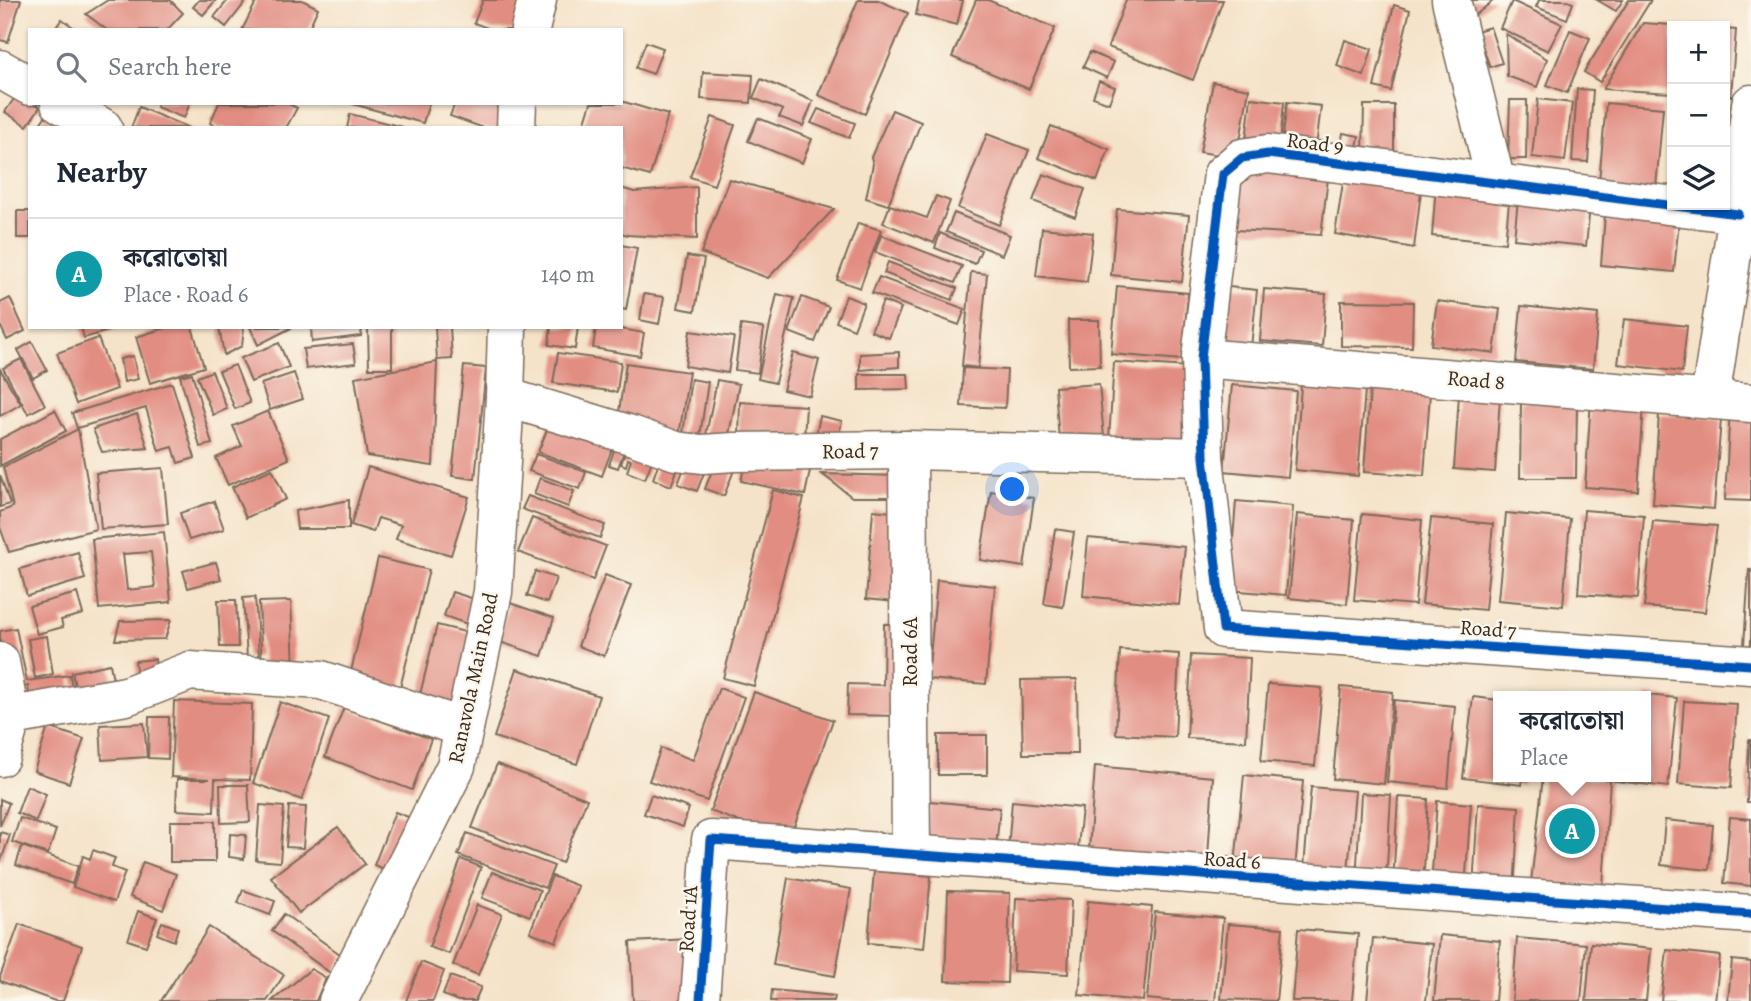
<!DOCTYPE html>
<meta charset="utf-8">
<style>
:root{--surface:#fff;--page:#f2f2f3;--text:#1f2937;--muted:#747a83;--line:#e0e1e3;--accent:#b5179e}
body{margin:0;font-family:Alegreya,"Noto Serif Bengali",serif;background:var(--page);color:var(--text)}
.controls{position:absolute;right:21px;top:21px;display:grid;overflow:hidden;border-radius:0px;box-shadow:0 2px 5px #0004}
.controls button{width:63px;height:63px;display:grid;place-items:center;padding:0;border:0;border-bottom:2px solid var(--line);background:var(--surface);color:var(--text);font:35px sans-serif}
.you{position:absolute;left:1013px;top:490px;width:24px;height:24px;margin:-18px;border:5px solid #fff;border-radius:50%;background:#1a73e8;box-shadow:0 0 0 10px #1a73e833}
.badge{display:grid;place-items:center;width:46px;height:46px;border-radius:50%;background:var(--accent);color:#fff;font-size:23px;font-weight:700}
.pin{position:absolute;translate:-50% -50%;border:4px solid #fff;box-shadow:0 2px 7px #0006}
.popup{position:absolute;left:1493px;top:691px;width:158px;height:91px;box-sizing:border-box;display:grid;place-content:center;border-radius:0px;background:var(--surface);filter:drop-shadow(0 2px 5px #0005);font-size:23px;white-space:nowrap;color:var(--muted)}
.popup b{font-size:26px;color:var(--text)}
.popup::after{content:'';position:absolute;left:50%;top:100%;margin-left:-14px;border:14px solid transparent;border-top-color:var(--surface)}
.list{margin:0;padding:0;list-style:none}
h2{display:flex;justify-content:space-between;align-items:center;height:91px;margin:0;padding:0 28px;font-size:30px}
h2 small{font-size:23px;font-weight:400;color:var(--muted)}
.list li{display:grid;grid-template-columns:46px 1fr auto;gap:21px;align-items:center;box-sizing:border-box;height:112px;padding:0 28px;border-top:2px solid var(--line)}
.list b{display:block;font-size:26px;white-space:nowrap}
.list p{margin:0;font-size:23px;white-space:nowrap;color:var(--muted)}
.list em{font-size:23px;font-style:normal;color:var(--muted)}
.icon{flex:none;width:38px;height:38px;fill:none;stroke:currentColor;stroke-width:2;stroke-linecap:round;stroke-linejoin:round}
.map{position:relative;flex:none;width:1751px;height:1001px;overflow:hidden}
.search{position:absolute;background:var(--surface);box-shadow:0 2px 5px #0004;left:28px;top:28px;width:595px;height:77px;display:flex;align-items:center;gap:18px;box-sizing:border-box;padding:0 24px;border-radius:0px;color:var(--muted);font-size:26px}
.panel{position:absolute;background:var(--surface);box-shadow:0 2px 5px #0004;left:28px;top:126px;width:595px;height:203px;border-radius:0px}
.map>svg:first-child{display:block}
</style>
<div class="map">
<svg width="1751" height="1001" viewBox="0 0 1751 1001">
<rect width="100%" height="100%" fill="#fbf7ec"/>
<filter id="ink" filterUnits="userSpaceOnUse"><feTurbulence type="fractalNoise" baseFrequency=".0143" numOctaves="2"/><feDisplacementMap in="SourceGraphic" scale="14" xChannelSelector="R" yChannelSelector="G"/><feConvolveMatrix kernelMatrix="1 2 1 2 8 2 1 2 1" color-interpolation-filters="sRGB"/></filter>
<filter id="wash" filterUnits="userSpaceOnUse"><feTurbulence type="fractalNoise" baseFrequency=".00686" numOctaves="4" result="noise"/><feDisplacementMap in="SourceGraphic" scale="28" xChannelSelector="R" yChannelSelector="G"/><feGaussianBlur stdDeviation="1.57" result="paint"/><feColorMatrix in="noise" values="0 0 0 0 0 0 0 0 0 0 0 0 0 0 0 0 0 1.4 0 .05"/><feComposite in="paint" operator="in"/></filter>
<g filter="url(#wash)">
<rect width="100%" height="100%" fill="#f5e3c9"/>
<g id="blocks">
<!-- building -->
<g fill="#e28d82" fill-rule="evenodd">
<polygon points="0,0 21,0 8,42 0,40"/>
<polygon points="108,0 170,0 183,13 167,30 107,30 86,14"/>
<polygon points="199,0 216,0 203,15 193,7"/>
<polygon points="228,0 247,0 226,27 214,17"/>
<polygon points="257,0 302,0 318,8 308,30 242,30"/>
<polygon points="483,0 528,0 518,30 493,30 474,23"/>
<polygon points="858,0 878,0 908,13 865,114 818,95"/>
<polygon points="919,0 963,0 957,25 916,15"/>
<polygon points="976,0 988,0 1055,28 1029,89 952,57"/>
<polygon points="1126,0 1223,0 1193,80 1108,47"/>
<polygon points="1470,0 1494,0 1473,17"/>
<polygon points="1539,0 1565,0 1573,3 1567,19 1536,7"/>
<polygon points="1597,0 1623,0 1616,11"/>
<polygon points="1629,0 1651,0 1600,82 1584,72"/>
<polygon points="1512,1 1562,24 1548,51 1500,28"/>
<polygon points="1394,5 1410,10 1391,91 1374,87"/>
<polygon points="62,19 77,30 54,30"/>
<polygon points="1643,23 1672,25 1672,93 1603,89"/>
<polygon points="1490,27 1502,63 1490,67 1477,31"/>
<polygon points="1725,29 1736,30 1731,96 1725,96"/>
<polygon points="1570,30 1590,38 1567,93 1547,85"/>
<polygon points="1506,34 1547,59 1537,87 1507,76"/>
<polygon points="1345,40 1372,49 1364,76 1337,66"/>
<polygon points="646,42 663,48 653,74 636,68"/>
<polygon points="1090,52 1114,62 1107,78 1083,67"/>
<polygon points="703,72 753,75 751,103 701,99"/>
<polygon points="761,79 813,101 803,126 779,117 783,110 753,98"/>
<polygon points="1099,81 1115,87 1109,103 1093,97"/>
<polygon points="1213,82 1249,89 1237,158 1200,152"/>
<polygon points="1577,89 1593,90 1588,162 1572,161"/>
<polygon points="18,93 40,107 27,126 5,112"/>
<polygon points="1251,98 1284,102 1280,144 1246,140"/>
<polygon points="1538,99 1572,103 1565,161 1532,157"/>
<polygon points="1510,100 1527,100 1526,159 1508,159"/>
<polygon points="621,101 668,115 650,176 621,168 621,128 583,128 591,103 621,103"/>
<polygon points="1287,102 1321,106 1316,147 1282,144"/>
<polygon points="157,103 190,103 184,118 156,107"/>
<polygon points="219,103 287,103 297,108 286,128 219,128 210,123"/>
<polygon points="349,103 429,103 423,123"/>
<polygon points="455,103 506,103 497,128 484,128 450,116"/>
<polygon points="1606,103 1663,108 1655,199 1598,193"/>
<polygon points="1364,105 1394,105 1394,153 1363,153"/>
<polygon points="139,107 189,128 131,128"/>
<polygon points="818,109 855,123 849,138 811,123"/>
<polygon points="892,110 921,122 888,205 866,198 873,164 871,157"/>
<polygon points="48,112 61,120 55,128 39,128 38,127"/>
<polygon points="350,114 403,127 403,128 347,128"/>
<polygon points="712,117 735,125 714,185 690,177"/>
<polygon points="758,118 812,139 802,163 748,141"/>
<polygon points="1051,126 1109,149 1097,181 1038,158"/>
<polygon points="1343,133 1359,136 1356,154 1340,151"/>
<polygon points="987,134 1029,150 999,225 958,208"/>
<polygon points="1240,162 1329,170 1321,235 1235,230"/>
<polygon points="1043,174 1085,189 1075,217 1033,201"/>
<polygon points="1344,176 1422,183 1414,248 1335,234"/>
<polygon points="729,179 834,209 768,278 701,253"/>
<polygon points="1436,185 1510,192 1505,243 1432,236"/>
<polygon points="697,187 697,239 628,235 621,233 621,188 634,192"/>
<polygon points="1519,190 1591,196 1586,246 1514,239"/>
<polygon points="936,196 950,201 934,243 883,223 890,205 927,218"/>
<polygon points="1606,202 1680,209 1674,272 1601,265"/>
<polygon points="1117,209 1189,215 1182,282 1111,275"/>
<rect x="17" y="211" width="13" height="27"/>
<polygon points="954,213 1010,235 1002,255 946,232"/>
<polygon points="858,223 881,230 860,288 837,280"/>
<polygon points="1042,228 1093,233 1087,282 1036,276"/>
<polygon points="940,233 981,250 975,264 935,248"/>
<polygon points="881,235 962,266 955,283 875,252"/>
<polygon points="621,245 637,248 626,310 621,309"/>
<polygon points="687,256 704,259 695,311 678,308"/>
<polygon points="888,262 957,288 952,300 884,273"/>
<polygon points="971,272 987,274 978,368 962,366"/>
<polygon points="879,277 965,309 959,325 872,293"/>
<polygon points="1117,286 1188,293 1182,360 1111,354"/>
<polygon points="1219,286 1257,290 1251,347 1213,343"/>
<polygon points="1264,289 1326,294 1322,346 1260,341"/>
<polygon points="644,294 664,297 659,324 640,320"/>
<polygon points="777,294 794,298 775,383 758,379"/>
<polygon points="846,296 864,303 854,329 836,322"/>
<polygon points="802,297 829,307 815,342 789,332"/>
<polygon points="10,298 25,331 7,340 0,325 0,303"/>
<polygon points="883,301 901,308 889,338 871,331"/>
<polygon points="1341,301 1413,302 1412,347 1341,346"/>
<polygon points="1437,301 1500,309 1494,353 1431,345"/>
<polygon points="1521,306 1598,314 1593,369 1516,362"/>
<polygon points="1624,319 1687,326 1682,372 1618,364"/>
<polygon points="1068,320 1099,320 1100,366 1069,367"/>
<polygon points="741,325 764,328 758,373 735,370"/>
<polygon points="81,327 118,327 118,328 84,338"/>
<polygon points="168,327 192,327 204,367 150,383 136,337"/>
<polygon points="219,327 244,327 242,346 224,355"/>
<polygon points="250,327 293,327 258,345"/>
<polygon points="311,327 362,327 361,336 312,342"/>
<polygon points="368,327 392,327 392,368 369,368"/>
<polygon points="435,327 450,327 452,359 437,360"/>
<polygon points="551,327 578,327 575,349 549,345"/>
<polygon points="596,327 610,327 644,333 640,356 593,348"/>
<polygon points="690,331 734,337 728,373 685,366"/>
<polygon points="98,338 117,389 76,404 57,353"/>
<polygon points="32,342 47,370 33,378 18,350"/>
<polygon points="279,343 289,367 251,382 241,358"/>
<polygon points="353,344 356,363 306,369 303,349"/>
<polygon points="899,352 899,367 860,370 860,354"/>
<polygon points="558,353 621,362 617,392 553,383"/>
<polygon points="793,353 819,360 810,396 783,390"/>
<polygon points="133,356 138,379 124,382 120,359"/>
<polygon points="21,359 45,405 28,414 3,368"/>
<polygon points="437,362 433,466 367,456 355,377"/>
<polygon points="1114,362 1188,367 1183,443 1109,439"/>
<polygon points="626,363 689,372 679,436 617,426"/>
<polygon points="235,365 250,403 235,409 219,371"/>
<polygon points="464,366 486,368 475,479 452,476"/>
<polygon points="963,368 1007,370 1005,408 961,406"/>
<polygon points="0,369 21,404 0,416"/>
<polygon points="212,371 227,409 213,415 197,377"/>
<polygon points="1302,372 1366,377 1358,476 1295,470"/>
<polygon points="192,373 212,444 200,447 180,376"/>
<polygon points="294,373 303,399 270,410 261,384"/>
<polygon points="859,374 908,374 909,389 859,390"/>
<polygon points="691,379 708,382 699,443 682,440"/>
<polygon points="717,380 739,384 728,439 706,435"/>
<polygon points="172,383 195,458 178,463 173,447 159,451 146,408 77,428 72,413"/>
<polygon points="1099,384 1104,437 1059,440 1055,387"/>
<polygon points="1232,385 1296,391 1288,477 1224,471"/>
<polygon points="1370,389 1430,393 1424,476 1364,472"/>
<polygon points="1459,395 1500,398 1495,472 1454,469"/>
<polygon points="1591,400 1644,404 1638,491 1585,487"/>
<polygon points="1521,401 1577,402 1576,478 1520,478"/>
<polygon points="740,402 806,406 804,439 739,436"/>
<polygon points="1730,407 1751,408 1751,501 1725,500"/>
<polygon points="55,410 66,431 0,466 0,439"/>
<polygon points="268,411 289,459 228,485 216,458 242,446 233,426"/>
<polygon points="137,414 148,448 102,452 93,429"/>
<polygon points="1659,414 1721,419 1714,509 1653,504"/>
<polygon points="553,415 616,438 602,476 538,452"/>
<polygon points="820,416 842,421 838,439 816,435"/>
<polygon points="78,429 96,529 9,552 0,527 0,512 13,507 3,467"/>
<polygon points="617,442 626,446 618,468 609,465"/>
<polygon points="626,449 655,453 645,479 627,472 631,460 628,459 626,466 621,464"/>
<polygon points="662,453 681,460 671,486 653,479"/>
<polygon points="536,454 586,472 580,489 529,471"/>
<polygon points="747,455 813,456 805,495 741,481"/>
<polygon points="688,458 707,465 697,491 678,484"/>
<polygon points="715,463 734,470 724,496 705,489"/>
<polygon points="368,467 469,497 451,555 396,539 401,525 378,518 373,532 351,525"/>
<polygon points="163,468 168,524 101,529 96,473"/>
<polygon points="272,469 286,499 246,518 232,487"/>
<polygon points="822,474 901,476 900,497 852,497"/>
<polygon points="0,475 10,504 0,507"/>
<polygon points="540,478 574,491 568,507 534,494"/>
<polygon points="773,490 804,498 754,686 723,678"/>
<polygon points="991,491 1034,498 1024,567 980,560"/>
<polygon points="528,496 605,525 600,538 522,509"/>
<polygon points="349,500 349,529 297,529 295,511"/>
<polygon points="214,501 224,529 189,540 180,513"/>
<polygon points="1236,501 1293,506 1286,595 1229,590"/>
<polygon points="873,510 901,513 894,602 866,599"/>
<polygon points="1584,510 1644,515 1638,598 1578,594"/>
<polygon points="1506,513 1570,519 1563,606 1498,600"/>
<polygon points="1297,514 1354,520 1347,604 1289,598"/>
<polygon points="1362,514 1422,520 1415,605 1354,600"/>
<polygon points="532,518 606,546 593,580 518,552"/>
<polygon points="1431,518 1493,524 1485,610 1422,604"/>
<polygon points="1653,521 1717,526 1705,612 1644,607"/>
<polygon points="1055,529 1074,532 1063,607 1044,604"/>
<path d="M164,532L171,602L99,609L92,539ZM151,552L155,587L127,590L123,554Z"/>
<polygon points="1088,538 1185,547 1179,605 1083,596"/>
<polygon points="78,552 85,579 27,596 20,569"/>
<polygon points="378,558 429,570 399,692 349,680"/>
<polygon points="216,562 221,579 188,588 183,571"/>
<polygon points="1749,570 1751,570 1751,646 1744,645"/>
<polygon points="535,571 556,578 547,603 527,596"/>
<polygon points="605,575 631,585 604,656 578,646"/>
<polygon points="937,580 995,586 986,684 928,679"/>
<polygon points="452,592 484,602 476,627 444,616"/>
<polygon points="77,593 83,614 61,620 63,627 37,634 29,606"/>
<polygon points="255,597 259,656 247,657 243,598"/>
<polygon points="218,600 236,600 238,647 220,647"/>
<polygon points="291,601 295,689 263,690 259,602"/>
<polygon points="510,603 554,618 542,656 497,641"/>
<polygon points="171,620 165,639 115,640 120,621"/>
<polygon points="884,624 899,624 898,716 847,715 848,684 883,685"/>
<polygon points="437,625 477,635 455,725 415,715"/>
<polygon points="16,628 27,681 70,675 77,721 33,727 28,686 7,691 0,655 0,631"/>
<polygon points="47,636 53,674 35,678 28,639"/>
<polygon points="1120,650 1179,654 1175,737 1116,734"/>
<polygon points="1191,655 1250,658 1246,741 1187,738"/>
<polygon points="155,659 160,700 140,703 135,661"/>
<polygon points="110,664 119,711 82,719 72,672"/>
<polygon points="517,669 599,696 577,764 494,737"/>
<polygon points="1077,679 1078,754 1023,754 1021,680"/>
<polygon points="1268,684 1322,688 1315,766 1261,761"/>
<polygon points="1341,687 1393,692 1384,784 1333,779"/>
<polygon points="719,688 744,697 707,801 649,781 661,748 693,760"/>
<polygon points="754,692 833,720 789,840 710,811"/>
<polygon points="1646,695 1677,698 1668,787 1614,781 1615,777 1646,777"/>
<polygon points="1473,697 1498,700 1498,777 1523,777 1522,785 1463,778"/>
<polygon points="1394,700 1455,706 1448,788 1387,782"/>
<polygon points="174,701 252,704 250,780 215,779 214,812 176,810 177,779 210,779 171,777"/>
<polygon points="1684,701 1737,704 1731,788 1678,784"/>
<polygon points="280,702 329,719 302,800 253,783"/>
<polygon points="344,707 431,739 412,790 325,757"/>
<polygon points="149,717 169,717 168,759 148,758"/>
<polygon points="144,723 147,757 102,760 100,725"/>
<polygon points="48,727 84,739 69,783 34,771"/>
<rect x="938" y="735" width="49" height="40"/>
<polygon points="1749,740 1751,740 1751,802 1747,802"/>
<polygon points="497,764 587,799 562,863 472,828"/>
<polygon points="1095,766 1213,777 1207,873 1088,864"/>
<polygon points="1244,775 1303,781 1294,880 1234,874"/>
<polygon points="1543,777 1584,777 1610,780 1603,886 1531,882"/>
<polygon points="220,785 248,785 250,822 221,823"/>
<polygon points="27,786 46,794 36,821 17,813"/>
<polygon points="1311,787 1355,791 1347,882 1303,878"/>
<polygon points="1361,793 1391,795 1386,884 1356,882"/>
<polygon points="651,795 689,808 683,827 644,814"/>
<polygon points="1398,797 1428,799 1423,887 1393,885"/>
<polygon points="0,799 9,803 0,826"/>
<polygon points="930,801 1000,808 995,857 926,851"/>
<polygon points="1012,801 1082,808 1077,857 1008,850"/>
<polygon points="1437,801 1471,804 1465,888 1431,886"/>
<polygon points="1478,804 1519,807 1514,891 1473,888"/>
<polygon points="260,805 284,807 280,862 256,860"/>
<polygon points="289,806 306,807 303,848 286,847"/>
<polygon points="395,812 419,821 398,875 374,865"/>
<polygon points="1730,817 1751,819 1751,886 1724,883"/>
<polygon points="20,818 56,830 48,854 12,842"/>
<polygon points="1665,820 1713,825 1709,870 1661,865"/>
<rect x="170" y="821" width="45" height="41"/>
<polygon points="338,827 365,864 299,913 271,877"/>
<polygon points="0,832 10,835 0,864"/>
<polygon points="467,833 554,866 545,888 458,855"/>
<polygon points="230,834 246,835 244,859 229,857"/>
<polygon points="22,846 78,866 72,884 16,865"/>
<polygon points="93,850 115,858 112,867 125,872 114,902 73,887 83,856 90,859"/>
<polygon points="461,859 481,867 449,954 429,947"/>
<polygon points="143,862 176,874 163,910 130,897"/>
<polygon points="874,871 931,876 924,948 868,943"/>
<polygon points="492,872 540,890 530,916 482,898"/>
<polygon points="552,876 578,886 556,942 530,932"/>
<polygon points="788,878 851,889 835,976 773,965"/>
<polygon points="243,890 275,901 270,915 238,903"/>
<polygon points="948,891 1010,893 1007,983 945,981"/>
<polygon points="1016,898 1071,900 1068,974 1013,971"/>
<polygon points="1088,901 1152,907 1143,1001 1079,995"/>
<polygon points="477,905 502,914 478,975 453,965"/>
<polygon points="138,911 157,918 146,946 128,940"/>
<polygon points="1155,912 1223,918 1215,1001 1168,1001 1147,999"/>
<polygon points="284,914 344,957 332,974 272,931"/>
<polygon points="162,922 178,928 174,941 157,934"/>
<polygon points="19,924 82,946 63,1001 55,1001 0,981 0,977"/>
<polygon points="1228,924 1283,928 1276,1001 1221,999"/>
<polygon points="209,927 284,975 267,1001 161,1001"/>
<polygon points="1298,929 1358,934 1352,1001 1292,1001"/>
<polygon points="1440,935 1500,941 1495,1001 1434,1001"/>
<polygon points="1373,938 1432,944 1426,1001 1367,1001"/>
<polygon points="1517,938 1586,944 1581,1001 1512,1001"/>
<polygon points="690,939 693,1001 633,1001 630,942"/>
<polygon points="1591,943 1651,949 1646,1001 1586,1001"/>
<polygon points="1667,950 1720,956 1715,1001 1661,1001"/>
<polygon points="1732,960 1751,962 1751,1001 1728,1001"/>
<polygon points="421,962 444,971 433,1001 406,1001"/>
<polygon points="311,969 326,978 316,1001 272,1001"/>
<polygon points="450,976 481,987 475,1001 458,1001 443,995"/>
<polygon points="772,990 835,996 834,1001 771,1001"/>
</g>
</g>
</g>
<g filter="url(#ink)">
<use href="#blocks" fill-opacity="0" stroke="#7c6b5a" stroke-width="2"/>
<g fill="none" stroke-linecap="round" stroke-linejoin="round">
<!-- minor casing -->
<g stroke="#7c6b5a" stroke-width="41">
<g id="minor">
<polyline points="1451,0 1496,183"/>
<polyline points="530,30 537,0"/>
<polyline points="0,69 30,86"/>
<polyline points="60,103 103,128"/>
<polyline points="516,128 517,103"/>
<polyline points="1738,214 1268,154 1242,158 1223,174 1201,358 1204,457 1223,629 1751,665"/>
<polyline points="1201,358 1751,403"/>
<polyline points="505,397 631,435 676,451 702,454 735,452 908,450 1204,457"/>
<polyline points="1710,399 1738,214 1751,104"/>
<polyline points="908,450 911,854"/>
<polyline points="0,662 7,700 12,716 0,757"/>
<polyline points="0,714 12,716 126,696 190,671 321,680 464,728"/>
<polyline points="338,1001 456,766 493,592 505,397 507,327"/>
<polyline points="700,1001 711,840 1751,914"/>
</g>
</g>
<!-- minor -->
<use href="#minor" stroke="#fff" stroke-width="38"/>
<!-- cycleway casing -->
<g stroke="#fbf7ec" stroke-width="13">
<g id="cycleway">
<polyline points="1738,214 1268,154 1242,158 1223,174 1201,358 1204,457 1223,629 1751,665"/>
<polyline points="700,1001 711,840 1751,914"/>
</g>
</g>
<!-- cycleway -->
<use href="#cycleway" stroke="#0057b8" stroke-width="9"/>
</g>
</g>
<g text-anchor="middle" stroke-width="5" stroke-linejoin="round" paint-order="stroke">
<!-- street labels -->
<g font-size="21" fill="#3b2a1e" stroke="#fbf7ec">
<text transform="translate(1315 143) rotate(7)" y="7">Road 9</text>
<text transform="translate(1476 380) rotate(5)" y="7">Road 8</text>
<text transform="translate(850 451) rotate(-1)" y="7">Road 7</text>
<text transform="translate(1488 629) rotate(4)" y="7">Road 7</text>
<text transform="translate(910 652) rotate(-90)" y="7">Road 6A</text>
<text transform="translate(473 678) rotate(-78)" y="7">Ranavola Main Road</text>
<text transform="translate(1232 860) rotate(4)" y="7">Road 6</text>
<text transform="translate(688 919) rotate(-86)" y="7">Road 1A</text>
</g>
</g>
</svg>
<div class="controls">
<button>+</button>
<button>−</button>
<button><svg class="icon" aria-label="layers" viewBox="0 0 24 24"><path d="M12 4l9 5-9 5-9-5zM3 14l9 5 9-5"/></svg></button>
</div>
<div class="you"></div>
<div class="pin badge" style="left:1572px;top:831px;background:#0f9aa8">A</div>
<div class="popup"><b>করোতোয়া</b>Place</div>
<div class="search"><svg class="icon" aria-label="search" viewBox="0 0 24 24"><circle cx="10" cy="10" r="6"/><path d="M15 15l6 6"/></svg>Search here</div>
<section class="panel">
<h2>Nearby<small></small></h2>
<ul class="list">
<li><span class="badge" style="background:#0f9aa8">A</span><div><b>করোতোয়া</b><p>Place · Road 6</p></div><em>140 m</em></li>
</ul>
</section>
</div>
